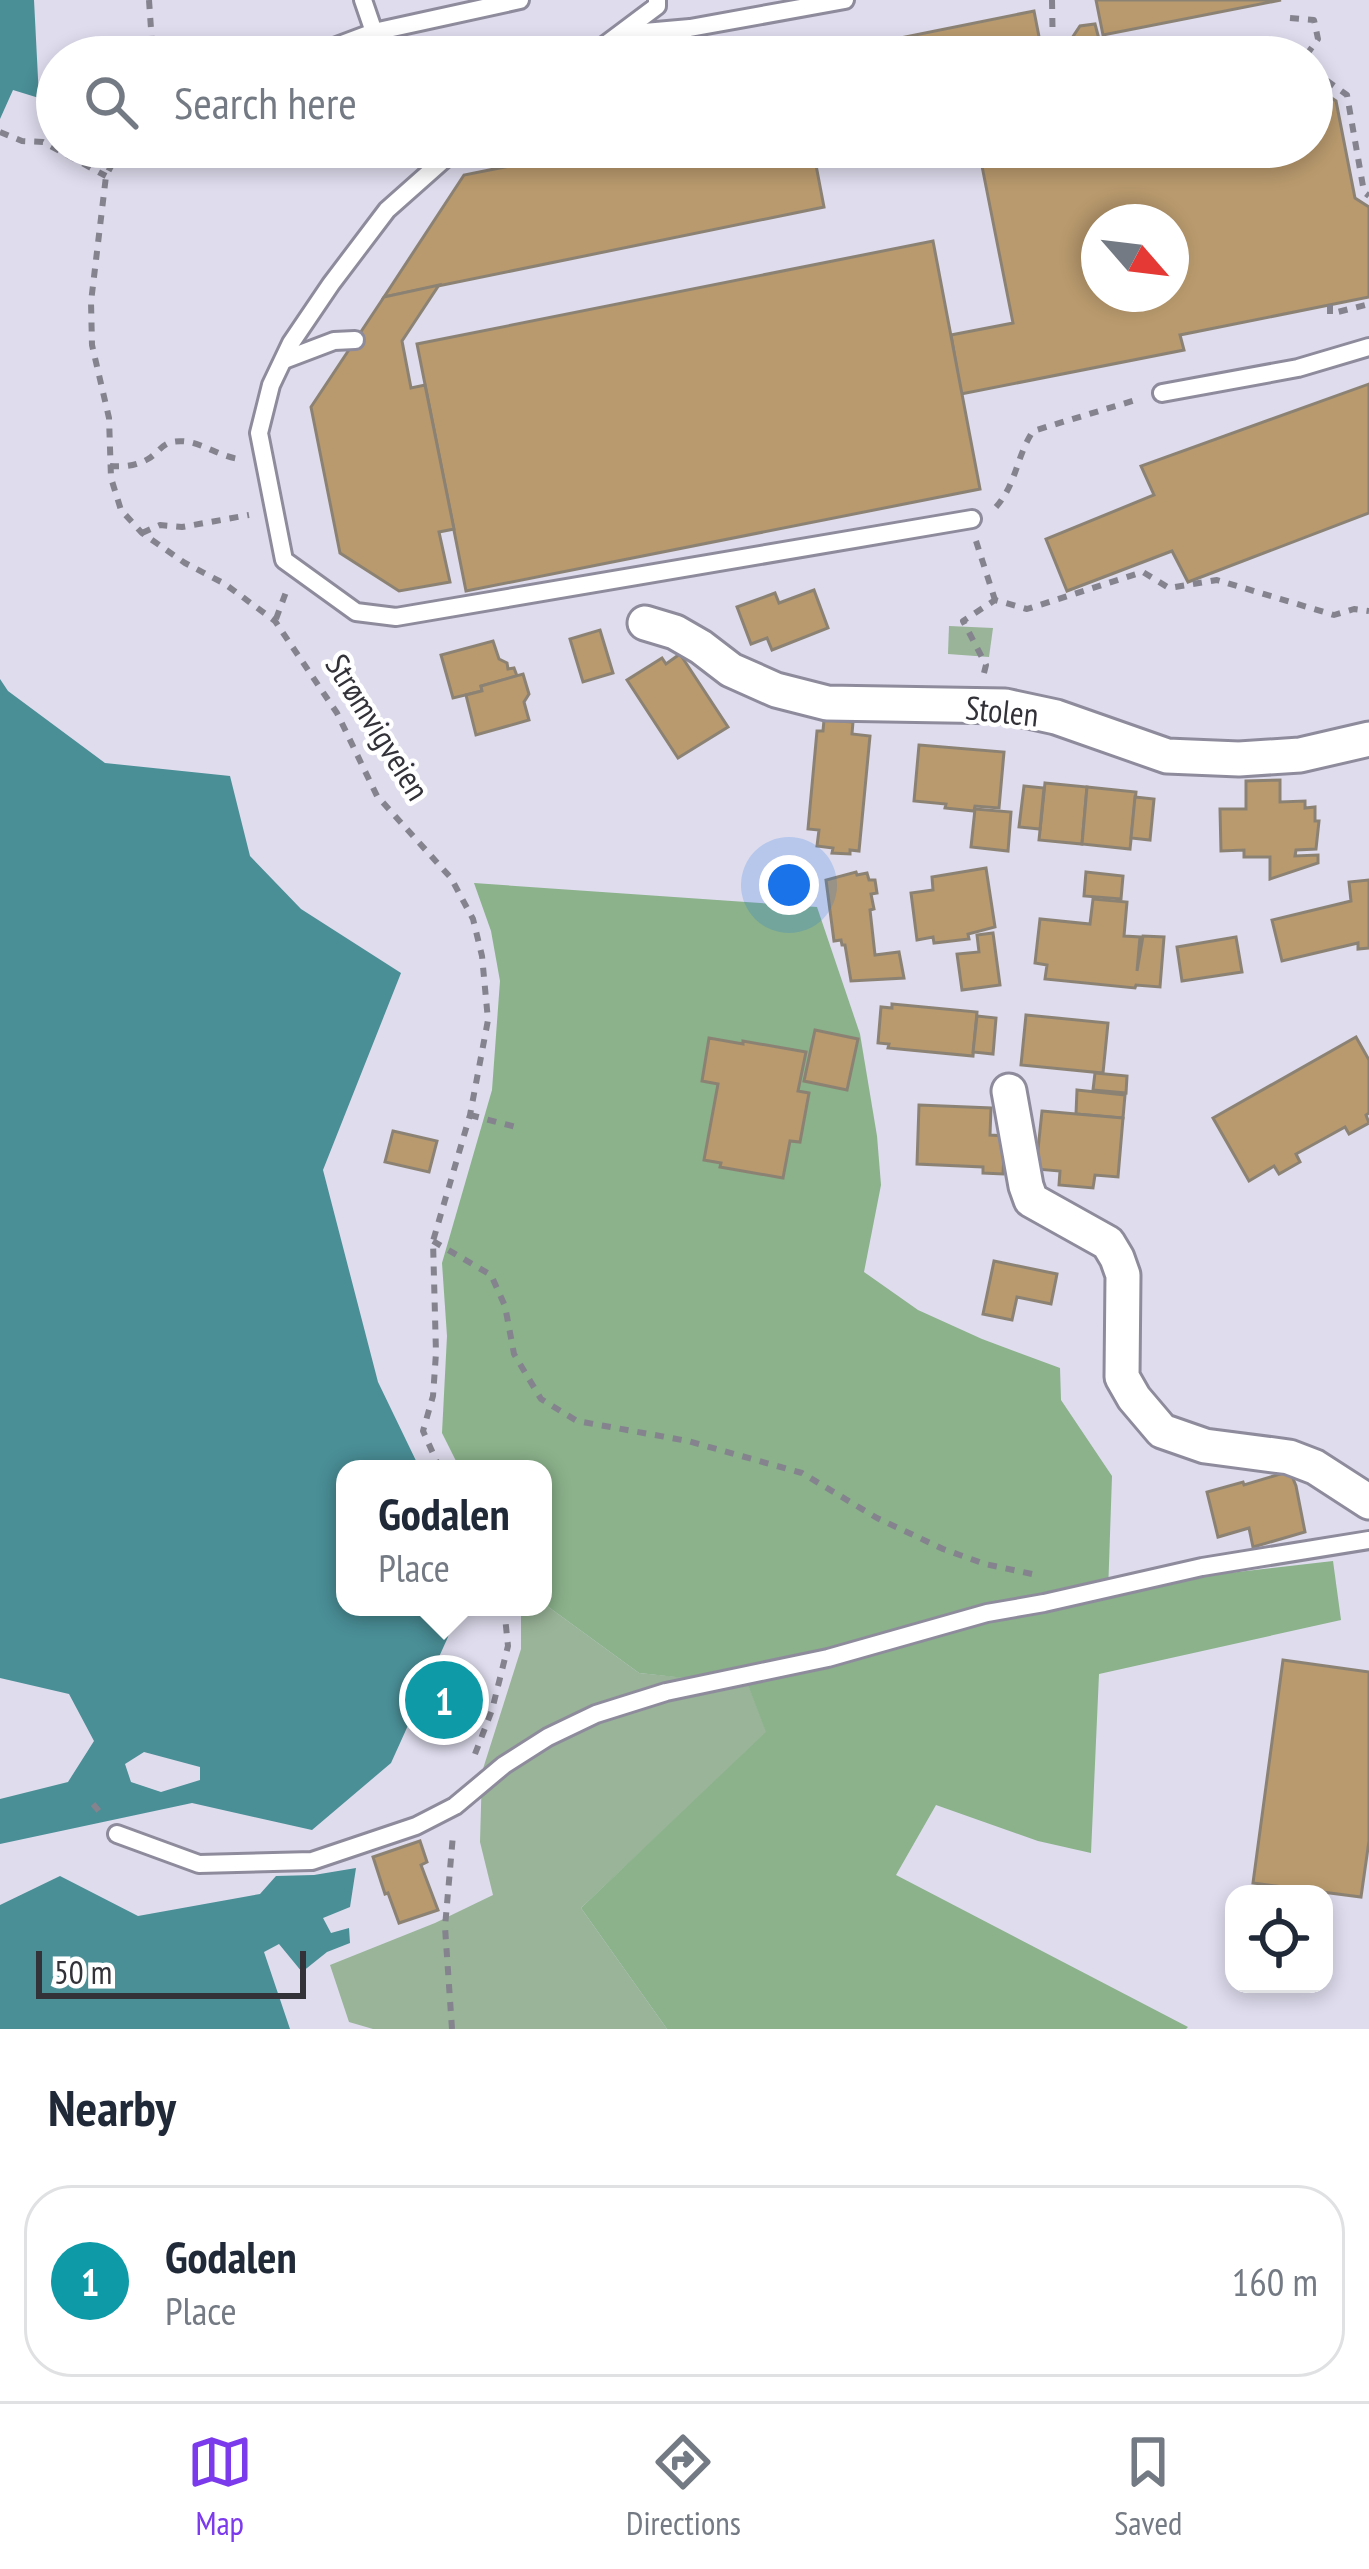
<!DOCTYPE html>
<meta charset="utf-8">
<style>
:root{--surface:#fff;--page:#f6f6f7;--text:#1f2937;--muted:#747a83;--line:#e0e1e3;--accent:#7c3aed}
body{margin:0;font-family:"PT Sans Narrow",sans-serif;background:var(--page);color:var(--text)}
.controls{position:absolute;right:36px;bottom:36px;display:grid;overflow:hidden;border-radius:24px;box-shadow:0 6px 18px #0003}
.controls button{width:108px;height:108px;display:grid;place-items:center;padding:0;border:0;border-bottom:3px solid var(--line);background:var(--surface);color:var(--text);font:60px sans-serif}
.compass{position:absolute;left:1081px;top:204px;width:108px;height:108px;border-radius:50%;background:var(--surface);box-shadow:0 6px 18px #0003;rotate:118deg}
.scale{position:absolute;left:36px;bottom:30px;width:270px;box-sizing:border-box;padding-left:12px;border:6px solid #333239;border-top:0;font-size:33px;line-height:42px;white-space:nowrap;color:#333239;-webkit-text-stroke:9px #fff;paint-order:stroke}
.you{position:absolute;left:789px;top:885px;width:42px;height:42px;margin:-30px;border:9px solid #fff;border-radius:50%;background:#1a73e8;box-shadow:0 0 0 18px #1a73e833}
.badge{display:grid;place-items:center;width:78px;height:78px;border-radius:50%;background:var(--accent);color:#fff;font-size:39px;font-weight:700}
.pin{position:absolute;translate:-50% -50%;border:6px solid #fff;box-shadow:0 3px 12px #0006}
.popup{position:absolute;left:336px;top:1460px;width:216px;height:156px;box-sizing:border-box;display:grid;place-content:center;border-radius:24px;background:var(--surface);filter:drop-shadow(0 3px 9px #0005);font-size:39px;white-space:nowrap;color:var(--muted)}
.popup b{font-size:45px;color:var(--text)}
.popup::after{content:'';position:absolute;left:50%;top:100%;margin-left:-24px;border:24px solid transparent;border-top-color:var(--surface)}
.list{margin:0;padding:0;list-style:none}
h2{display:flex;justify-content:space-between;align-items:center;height:156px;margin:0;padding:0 48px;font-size:51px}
h2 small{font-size:39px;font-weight:400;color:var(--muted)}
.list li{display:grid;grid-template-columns:78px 1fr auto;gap:36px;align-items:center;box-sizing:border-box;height:192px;margin:0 24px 24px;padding:0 24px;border:3px solid var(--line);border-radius:48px}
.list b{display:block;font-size:45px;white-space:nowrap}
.list p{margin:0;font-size:39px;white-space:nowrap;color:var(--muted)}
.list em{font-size:39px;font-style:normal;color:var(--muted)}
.icon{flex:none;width:66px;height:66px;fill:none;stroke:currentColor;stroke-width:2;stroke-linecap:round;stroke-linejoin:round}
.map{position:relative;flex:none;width:1369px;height:2029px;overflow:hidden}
.search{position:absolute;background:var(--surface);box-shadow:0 6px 18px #0003;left:36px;right:36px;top:36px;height:132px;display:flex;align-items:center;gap:30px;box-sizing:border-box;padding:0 42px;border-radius:66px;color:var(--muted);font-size:45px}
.sheet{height:372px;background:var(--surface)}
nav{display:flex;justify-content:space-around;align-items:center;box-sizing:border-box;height:168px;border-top:3px solid var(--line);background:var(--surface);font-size:33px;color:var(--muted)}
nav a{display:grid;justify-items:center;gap:6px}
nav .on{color:var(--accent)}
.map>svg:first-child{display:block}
</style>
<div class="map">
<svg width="1369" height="2029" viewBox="0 0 1369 2029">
<rect width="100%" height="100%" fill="#dedced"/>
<!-- green -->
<g fill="#99b498">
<polygon points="949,626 993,628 989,657 948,654"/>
<polygon points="543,1603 639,1673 748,1684 767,1733 581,1908 667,2029 373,2029 349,2022 330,1965 435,1923 493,1895 480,1842 482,1772 521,1649 521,1607 543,1607"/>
</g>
<!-- forest -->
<polygon fill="#8bb28b" points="474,883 817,907 860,1034 877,1136 881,1185 864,1272 918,1310 982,1339 1060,1368 1061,1400 1112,1476 1108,1593 1169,1580 1333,1561 1341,1620 1099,1674 1091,1853 1038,1841 936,1805 896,1875 1188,2027 1186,2029 667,2029 581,1908 766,1732 748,1685 639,1673 543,1603 543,1469 460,1469 442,1433 447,1336 442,1263 492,1090 500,981 491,931"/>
<!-- water -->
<g fill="#4a8e96" fill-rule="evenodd">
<polygon points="0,0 34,0 39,98 13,90 0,119"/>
<path d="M0,679L8,691L105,763L230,776L250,856L301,909L401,973L323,1170L378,1382L420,1469H345V1607H456L448,1637L391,1763L312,1830L192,1803L0,1844V1799L68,1782L94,1741L69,1694L0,1678ZM144,1752L200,1767V1780L161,1792L131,1782L125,1764Z"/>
<polygon points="356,1868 350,1907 323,1918 331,1933 349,1928 350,1943 327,1952 302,1972 279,1944 264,1952 290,2029 0,2029 0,1905 60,1876 138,1916 260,1894 276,1876 314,1875"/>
</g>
<!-- building -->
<g fill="#b99a6e" stroke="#8c8274" stroke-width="3" fill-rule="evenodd">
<polygon points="1096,0 1281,0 1103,35"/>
<polygon points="1034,11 1043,57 806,57"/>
<polygon points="1095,24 1099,39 1087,57 1053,57 1060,56 1080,26"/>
<path d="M1312,85L1336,101L1355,198L1369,207V297L1180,335L1184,350L961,394L951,335L1013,323L981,161L1009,155L1007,147H1312ZM1099,222H1171V294H1099Z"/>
<polygon points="605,147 878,147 815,160 824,207 384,297 464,175"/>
<polygon points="933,241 980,489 466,591 417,344"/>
<polygon points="439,285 402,341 411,388 425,385 454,529 439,532 450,582 399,591 340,553 311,407 384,297"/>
<polygon points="1369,384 1369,513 1188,582 1172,551 1067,591 1046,539 1154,495 1141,466"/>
<polygon points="814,590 828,628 772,650 767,638 751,644 737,607 775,593 779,603"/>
<polygon points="600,630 613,673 583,682 570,639"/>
<polygon points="493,641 499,659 507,663 508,669 514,668 517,676 481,686 482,691 453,698 441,655"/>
<polygon points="680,654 728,727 678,758 627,680 662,658 666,664"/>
<polygon points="523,674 529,694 524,702 529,720 476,735 466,695 482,691 481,686"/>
<polygon points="824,720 853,722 852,734 870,736 859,851 850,850 850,854 832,853 833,848 817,846 819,830 808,829 817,731 823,731"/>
<polygon points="919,745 1004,752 999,808 975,806 974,811 945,808 946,804 914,801"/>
<polygon points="1280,780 1280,802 1305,801 1305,808 1315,807 1315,821 1319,821 1316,849 1296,850 1295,856 1318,855 1318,863 1270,879 1270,857 1244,857 1244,850 1221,851 1220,809 1246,809 1246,781"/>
<polygon points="1045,783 1087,787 1082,844 1039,840"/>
<polygon points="1024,786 1044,788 1040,829 1019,827"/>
<polygon points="1087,787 1136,792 1130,849 1082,844"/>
<polygon points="1135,797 1154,799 1150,840 1131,838"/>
<polygon points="975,809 1011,812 1008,851 971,847"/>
<polygon points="986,868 995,927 968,934 969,939 934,943 933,937 917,940 911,893 933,890 932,877"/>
<polygon points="856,872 857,875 867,873 869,880 875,880 877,893 871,894 874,909 870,910 875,955 899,952 904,978 851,981 845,945 842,945 841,940 834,941 826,880"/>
<polygon points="1086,872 1123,876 1121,899 1084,896"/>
<polygon points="1369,880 1369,948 1358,949 1358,943 1282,961 1272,920 1351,901 1349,882"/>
<polygon points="1093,899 1127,902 1124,936 1140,937 1137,971 1143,936 1164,937 1160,987 1136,985 1135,988 1045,979 1047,965 1035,963 1040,919 1090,924"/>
<polygon points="993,933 1000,985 962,990 957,954 979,952 977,935"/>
<polygon points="1236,937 1242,972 1182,981 1177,947"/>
<polygon points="892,1004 977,1012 973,1056 888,1048 889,1044 878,1043 881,1007 892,1008"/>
<polygon points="1026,1015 1108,1023 1103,1073 1021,1065"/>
<polygon points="977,1016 996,1018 993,1054 973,1052"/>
<polygon points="815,1030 858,1039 847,1090 804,1081"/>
<polygon points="1356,1037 1369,1060 1369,1113 1366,1115 1369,1123 1349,1134 1345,1127 1296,1154 1300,1162 1279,1174 1274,1166 1249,1181 1213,1118"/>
<polygon points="709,1038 743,1044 743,1041 806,1052 798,1091 809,1093 800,1142 790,1141 783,1178 720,1167 721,1163 704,1160 718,1084 702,1081"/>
<polygon points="1095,1073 1127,1076 1126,1093 1093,1090"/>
<polygon points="1077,1090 1125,1095 1123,1118 1076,1114"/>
<polygon points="919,1105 991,1108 990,1135 1005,1136 1003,1174 983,1173 983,1167 917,1164"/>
<polygon points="1042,1111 1123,1118 1118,1177 1095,1175 1093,1188 1059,1185 1060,1171 1036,1169"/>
<polygon points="393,1131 437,1141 429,1172 385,1162"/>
<polygon points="994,1261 1057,1274 1051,1304 1017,1297 1012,1320 983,1314"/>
<polygon points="1290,1471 1296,1486 1305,1532 1253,1547 1249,1528 1218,1537 1207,1492 1243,1482 1244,1485"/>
<polygon points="1283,1660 1369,1672 1369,1841 1361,1897 1253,1883"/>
<polygon points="420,1841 427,1862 421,1865 438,1910 399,1923 388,1893 385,1894 373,1857"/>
</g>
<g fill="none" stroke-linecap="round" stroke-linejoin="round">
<!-- service casing -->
<g stroke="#8e8c9c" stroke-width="22">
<g id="service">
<polyline points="363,0 374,32"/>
<polyline points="622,34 690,28 845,0"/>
<polyline points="310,56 374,32 520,0"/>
<polyline points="589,57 657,6 657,0"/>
<polyline points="458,147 387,210 331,284 291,343 271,385 259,433 284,560 356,612 396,617 972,519"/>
<polyline points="284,360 334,341 355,340"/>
<polyline points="1162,393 1298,368 1369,347"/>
<polyline points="117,1834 199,1864 312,1861 416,1826 455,1806 504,1765 548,1737 596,1714 666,1692 828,1658 987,1613 1044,1603 1202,1567 1369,1540"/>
</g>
</g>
<!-- minor casing -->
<g stroke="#8e8c9c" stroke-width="39">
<g id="minor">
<polyline points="645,623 675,632 701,647 731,670 776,690 827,703 1005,706 1056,717 1167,756 1239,759 1300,755 1369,739"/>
<polyline points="1009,1091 1026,1186 1031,1200 1108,1243 1117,1258 1123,1275 1122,1377 1134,1398 1162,1431 1205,1446 1289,1457 1315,1467 1369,1502"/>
</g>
</g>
<!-- path -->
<g stroke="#84838e" stroke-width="6" stroke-dasharray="9 9" stroke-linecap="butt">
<polyline points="149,0 152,43 159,57"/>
<polyline points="1052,0 1053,57"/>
<polyline points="1290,18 1314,20 1318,39 1305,57"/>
<polyline points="1252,57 1281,52 1291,57"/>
<polyline points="1312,70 1347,95 1364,192 1369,196"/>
<polyline points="0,132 22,141 43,142 106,176"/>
<polyline points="121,147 106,176 91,302 92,345 109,418 111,478 121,510 142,533 185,563 225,584 275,621 337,713 377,796 451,878 473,919 482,956 488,1020 470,1115 433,1241 436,1353 433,1396 423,1431 440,1469"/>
<polyline points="1330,305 1330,314 1369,304"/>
<path d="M110,466C123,467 136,466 148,459C158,453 161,445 172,442C196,437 216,456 239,459"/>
<path d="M996,507C1017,483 1016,457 1033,431L1139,399"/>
<polyline points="142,533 160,525 182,527 249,515"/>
<polyline points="976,541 995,600"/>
<polyline points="276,619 286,592"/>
<polyline points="984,673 986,665 963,621 995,600 1027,609 1143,572 1169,588 1217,580 1334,615 1354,609 1369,611"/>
<polyline points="470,1115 520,1128"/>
<polyline points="433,1241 491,1275 505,1306 514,1354 541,1399 577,1421 688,1441 802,1473 877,1518 943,1549 985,1564 1037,1575"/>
<polyline points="475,1754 492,1710 508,1646 504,1607"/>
<polyline points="93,1804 104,1817"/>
<polyline points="452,2029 445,1927 453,1835"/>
</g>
<!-- service -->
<use href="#service" stroke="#fff" stroke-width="16"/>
<!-- minor -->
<use href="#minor" stroke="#fff" stroke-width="33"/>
</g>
<g text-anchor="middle" stroke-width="9" stroke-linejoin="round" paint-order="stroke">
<!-- street labels -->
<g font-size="33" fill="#333239" stroke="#fff">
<text transform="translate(1002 711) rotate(6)" y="12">Stolen</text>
<text transform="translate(378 727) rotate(58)" y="12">Strømvigveien</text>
</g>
</g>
</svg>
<div class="controls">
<button><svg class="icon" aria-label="locate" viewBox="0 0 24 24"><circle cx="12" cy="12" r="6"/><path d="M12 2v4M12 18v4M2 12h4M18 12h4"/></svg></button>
</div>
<svg class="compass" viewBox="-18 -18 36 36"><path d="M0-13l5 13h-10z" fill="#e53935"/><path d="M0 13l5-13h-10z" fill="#747a83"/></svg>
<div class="scale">50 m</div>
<div class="you"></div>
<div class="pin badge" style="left:444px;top:1700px;background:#0f9aa8">1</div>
<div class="popup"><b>Godalen</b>Place</div>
<div class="search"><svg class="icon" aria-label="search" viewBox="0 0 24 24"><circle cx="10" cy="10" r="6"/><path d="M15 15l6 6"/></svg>Search here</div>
</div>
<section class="sheet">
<h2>Nearby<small></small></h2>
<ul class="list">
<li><span class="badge" style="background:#0f9aa8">1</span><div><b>Godalen</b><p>Place</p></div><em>160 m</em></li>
</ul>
</section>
<nav>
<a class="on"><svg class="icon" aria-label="map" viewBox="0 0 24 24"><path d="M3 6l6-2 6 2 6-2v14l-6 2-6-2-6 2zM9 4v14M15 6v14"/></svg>Map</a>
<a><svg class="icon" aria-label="directions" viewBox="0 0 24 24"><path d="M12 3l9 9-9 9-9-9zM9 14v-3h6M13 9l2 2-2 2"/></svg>Directions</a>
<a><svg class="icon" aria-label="saved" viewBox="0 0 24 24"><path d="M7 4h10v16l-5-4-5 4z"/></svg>Saved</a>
</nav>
